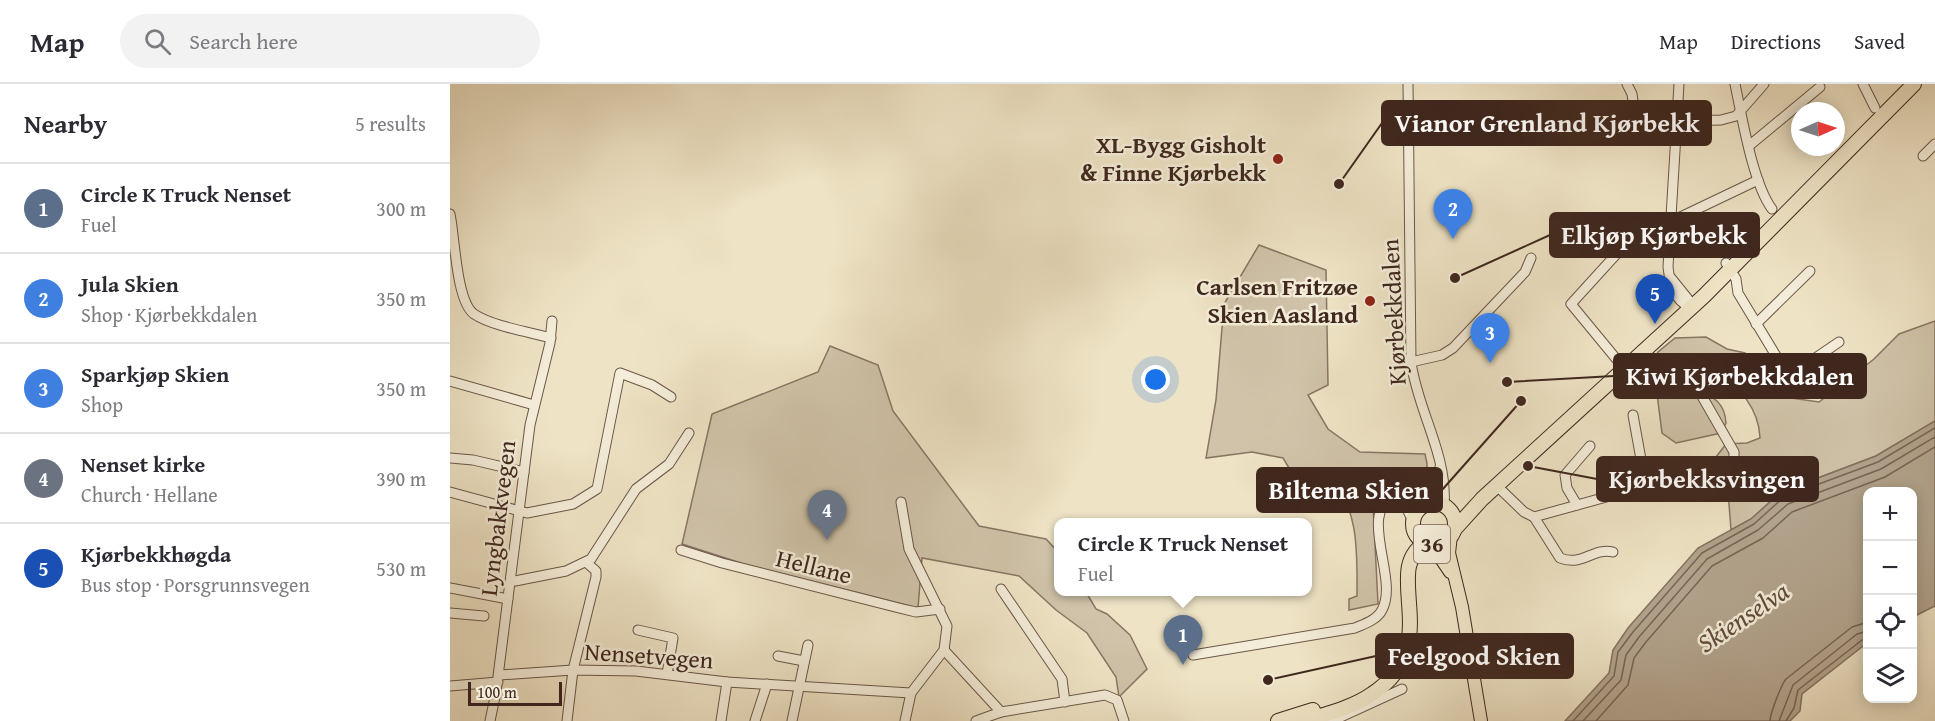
<!DOCTYPE html>
<meta charset="utf-8">
<style>
:root{--surface:#fff;--page:#f2f2f3;--text:#2b2b33;--muted:#7c7c81;--line:#e1e1e2;--accent:#8f2418}
body{margin:0;font-family:"Gentium Book Plus",serif;background:var(--page);color:var(--text)}
.controls{position:absolute;right:18px;bottom:18px;display:grid;overflow:hidden;border-radius:12px;box-shadow:0 3px 15px #0003}
.controls button{width:54px;height:54px;display:grid;place-items:center;padding:0;border:0;border-bottom:2px solid var(--line);background:var(--surface);color:var(--text);font:30px sans-serif}
.compass{position:absolute;left:1341px;top:18px;width:54px;height:54px;border-radius:50%;background:var(--surface);box-shadow:0 3px 15px #0003;rotate:87deg}
.scale{position:absolute;left:18px;bottom:15px;width:94px;box-sizing:border-box;padding-left:6px;border:3px solid #3f271e;border-top:0;font-size:16px;line-height:21px;white-space:nowrap;color:#3f271e;-webkit-text-stroke:4px #f4edd9;paint-order:stroke}
.you{position:absolute;left:706px;top:296px;width:21px;height:21px;margin:-15px;border:4px solid #fff;border-radius:50%;background:#1a73e8;box-shadow:0 0 0 9px #1a73e833}
.badge{display:grid;place-items:center;width:39px;height:39px;border-radius:50%;background:var(--accent);color:#fff;font-size:20px;font-weight:700}
.pin{position:absolute;translate:-50% -50px;filter:drop-shadow(0 2px 3px #0008)}
.pin::after{content:'';position:absolute;top:32px;width:21px;height:18px;background:inherit;clip-path:polygon(0 0,100% 0,50% 100%)}
.popup{position:absolute;left:604px;top:434px;width:258px;height:78px;box-sizing:border-box;display:grid;place-content:center;border-radius:12px;background:var(--surface);filter:drop-shadow(0 2px 4px #0005);font-size:20px;white-space:nowrap;color:var(--muted)}
.popup b{font-size:22px;color:var(--text)}
.popup::after{content:'';position:absolute;left:50%;top:100%;margin-left:-12px;border:12px solid transparent;border-top-color:var(--surface)}
.list{margin:0;padding:0;list-style:none}
h2{display:flex;justify-content:space-between;align-items:center;height:78px;margin:0;padding:0 24px;font-size:26px}
h2 small{font-size:20px;font-weight:400;color:var(--muted)}
.list li{display:grid;grid-template-columns:39px 1fr auto;gap:18px;align-items:center;box-sizing:border-box;height:90px;padding:0 24px;border-top:2px solid var(--line)}
.list b{display:block;font-size:22px;white-space:nowrap}
.list p{margin:0;font-size:20px;white-space:nowrap;color:var(--muted)}
.list em{font-size:20px;font-style:normal;color:var(--muted)}
.icon{flex:none;width:33px;height:33px;fill:none;stroke:currentColor;stroke-width:2;stroke-linecap:round;stroke-linejoin:round}
.map{position:relative;flex:none;width:1485px;height:637px;overflow:hidden}
header{display:flex;align-items:center;gap:36px;box-sizing:border-box;height:84px;padding:0 30px;background:var(--surface);border-bottom:2px solid var(--line)}
header strong{font-size:28px}
nav{display:flex;gap:33px;margin-inline-start:auto;font-size:21px}
.search{width:420px;height:54px;background:var(--page);display:flex;align-items:center;gap:15px;box-sizing:border-box;padding:0 21px;border-radius:33px;color:var(--muted);font-size:22px}
main{display:flex}
aside{flex:1;background:var(--surface)}
.map>svg:first-child{display:block}
</style>
<header>
<strong>Map</strong>
<div class="search"><svg class="icon" aria-label="search" viewBox="0 0 24 24"><circle cx="10" cy="10" r="6"/><path d="M15 15l6 6"/></svg>Search here</div>
<nav><a>Map</a><a>Directions</a><a>Saved</a></nav>
</header>
<main>
<aside>
<h2>Nearby<small>5 results</small></h2>
<ul class="list">
<li><span class="badge" style="background:#5c6f8a">1</span><div><b>Circle K Truck Nenset</b><p>Fuel</p></div><em>300 m</em></li>
<li><span class="badge" style="background:#3f7fe0">2</span><div><b>Jula Skien</b><p>Shop · Kjørbekkdalen</p></div><em>350 m</em></li>
<li><span class="badge" style="background:#3f7fe0">3</span><div><b>Sparkjøp Skien</b><p>Shop</p></div><em>350 m</em></li>
<li><span class="badge" style="background:#6b7280">4</span><div><b>Nenset kirke</b><p>Church · Hellane</p></div><em>390 m</em></li>
<li><span class="badge" style="background:#1a4fb4">5</span><div><b>Kjørbekkhøgda</b><p>Bus stop · Porsgrunnsvegen</p></div><em>530 m</em></li>
</ul>
</aside>
<div class="map">
<svg width="1485" height="637" viewBox="0 0 1485 637">
<rect width="100%" height="100%" fill="#eee3c5"/>
<filter id="stains"><feTurbulence type="fractalNoise" baseFrequency=".00333" numOctaves="4"/><feColorMatrix values="0 0 0 0 .2 0 0 0 0 .09 0 0 0 0 .02 0 0 0 .5 -.17"/></filter>
<radialGradient id="worn" r=".72"><stop offset=".6" stop-color="#630" stop-opacity="0"/><stop offset="1" stop-color="#630" stop-opacity=".3"/></radialGradient>
<!-- green -->
<g fill="#d0c3a9" stroke="#887564" stroke-width="1.5">
<path d="M809,161L876,186L878,301L858,311L878,345L910,368L975,370C980,388 977,398 967,414C950,404 933,399 923,420L928,520L899,526V515L907,512C907,471 910,421 877,392L845,394L833,374L802,368L756,374L766,316L774,220Z"/>
<path d="M1485,237V337L1426,372L1331,408L1301,435L1281,446L1278,407L1266,385V373L1276,360L1297,359L1310,354C1309,325 1289,301 1265,287L1253,292L1248,308C1264,311 1275,321 1276,339L1271,349L1226,359L1212,349L1207,310L1198,299V288L1208,268L1225,254L1256,253L1277,265L1295,269L1334,313L1369,318L1424,275L1449,250Z"/>
<polygon points="380,262 428,281 443,327 529,442 596,455 608,468 608,508 636,508 646,525 657,530 680,551 697,585 669,613 666,593 637,549 606,526 569,492 472,474 468,524 294,480 232,460 262,330 368,288"/>
</g>
<!-- water -->
<polygon fill="#b2a38c" stroke="#847160" stroke-width="1.5" points="1485,337 1485,522 1463,533 1462,408 1418,408 1417,559 1352,610 1350,627 1340,637 1115,637 1159,589 1163,566 1178,544 1248,464 1301,435 1331,408 1426,372"/>
<g fill="none" stroke-linecap="round" stroke-linejoin="round">
<!-- shore -->
<g stroke="#786555" stroke-width="1.5">
<polyline points="1123,637 1164,592 1168,568 1183,548 1252,469 1304,440 1334,413 1428,378 1485,344"/>
<polyline points="1133,637 1171,596 1176,571 1189,553 1257,475 1308,446 1338,420 1431,385 1485,353"/>
<polyline points="1146,637 1178,601 1184,574 1196,558 1262,482 1313,454 1342,428 1435,393 1485,363"/>
<path d="M1320,637C1320,630 1331,601 1336,595L1402,543L1418,538"/>
<polyline points="1329,637 1343,601 1407,550 1418,547"/>
<polyline points="1336,637 1344,624 1348,606 1412,556 1418,555"/>
</g>
<!-- minor casing -->
<g stroke="#6b5648" stroke-width="11">
<g id="minor">
<path d="M958,0L961,278C968,328 998,371 994,422"/>
<polyline points="1177,0 1182,10 1185,32 1192,38 1271,36 1286,32 1314,0"/>
<path d="M1229,0L1218,183C1220,201 1224,216 1241,224"/>
<path d="M1285,0C1292,33 1303,100 1322,125"/>
<polyline points="1413,0 1425,24"/>
<polyline points="1300,61 1370,3"/>
<polyline points="1473,72 1485,60"/>
<path d="M0,130C5,153 6,217 24,230C42,242 79,248 101,254"/>
<polyline points="1276,179 1286,195 1288,209 1337,290 1342,290 1389,258"/>
<polyline points="1221,194 1238,215 1241,224"/>
<polyline points="1306,240 1360,187"/>
<polyline points="1168,277 1121,220 1192,142 1220,138 1308,96"/>
<polyline points="961,278 992,271 1003,264 1075,188 1081,174"/>
<polyline points="0,297 84,321"/>
<polyline points="1183,331 1196,403"/>
<polyline points="0,374 23,376 74,388"/>
<polyline points="1046,401 1074,428 1084,433 1279,379 1284,374 1284,368 1249,307"/>
<polyline points="0,408 77,429 123,420 147,405 170,289 202,301 221,313"/>
<polyline points="941,412 954,419 963,437"/>
<polyline points="451,418 459,465 497,542 494,566 461,609 455,637"/>
<polyline points="978,420 987,402 990,383"/>
<polyline points="1127,421 1117,404 1115,391 1140,362"/>
<path d="M1084,433L1110,474C1133,483 1143,463 1163,468"/>
<polyline points="231,466 272,479 453,525 466,528 490,525"/>
<polyline points="65,497 116,487 141,475 186,405 219,380 239,349"/>
<polyline points="0,504 58,515"/>
<polyline points="551,505 612,595 615,618"/>
<polyline points="0,529 34,532"/>
<polyline points="188,546 223,554 217,590"/>
<polyline points="494,566 551,628 655,611 667,616 674,637"/>
<path d="M743,571L905,544C914,540 927,536 932,526C950,494 904,425 948,410L974,422"/>
<polyline points="328,572 354,577"/>
<polyline points="49,591 123,586 186,587 277,598 461,609"/>
<polyline points="0,602 48,598"/>
<polyline points="40,637 46,608 80,341 100,259 102,237"/>
<polyline points="117,637 123,586 146,493 146,487 137,479"/>
<polyline points="271,637 277,598"/>
<polyline points="305,637 317,600"/>
<polyline points="342,637 358,561"/>
<polyline points="526,637 551,628"/>
<polyline points="882,637 952,605"/>
</g>
</g>
<!-- major casing -->
<g stroke="#3f271e" stroke-width="14">
<g id="major">
<polyline points="1001,451 999,469 1012,523 1031,637"/>
<polyline points="981,460 1000,488"/>
</g>
</g>
<!-- highway casing -->
<g stroke="#3f271e" stroke-width="16">
<g id="highway">
<circle cx="984" cy="440" r="21"/>
<polyline points="1003,447 1032,415 1254,212 1464,0"/>
<polyline points="828,637 863,626"/>
<path d="M854,637C876,630 902,624 922,610C997,561 929,485 976,459"/>
</g>
</g>
<!-- minor -->
<use href="#minor" stroke="#f4edd9" stroke-width="9"/>
<!-- major -->
<use href="#major" stroke="#eee3c5" stroke-width="12"/>
<!-- highway -->
<use href="#highway" stroke="#eee3c5" stroke-width="14"/>
</g>
<!-- markers -->
<g fill="#8f2418" stroke="#f4edd9" stroke-width="2">
<circle cx="828" cy="75" r="6"/>
<circle cx="920" cy="217" r="6"/>
</g>
<g text-anchor="middle" stroke-width="5" stroke-linejoin="round" paint-order="stroke">
<!-- shield labels -->
<rect fill="#f4edd9" stroke="#756256" stroke-width="1.5" x="964" y="441" width="36" height="38" rx="4.5"/>
<g font-size="22" font-weight="bold" fill="#3f271e">
<text x="982" y="468">36</text>
</g>
<!-- poi labels -->
<g font-size="24" font-weight="bold" fill="#3f271e" stroke="#f4edd9" text-anchor="end">
<text x="816" y="69">XL-Bygg Gisholt<tspan x="816" dy="28">&amp; Finne Kjørbekk</tspan></text>
<text x="908" y="211">Carlsen Fritzøe<tspan x="908" dy="28">Skien Aasland</tspan></text>
</g>
<!-- street labels -->
<g font-size="24" fill="#3f271e" stroke="#f4edd9">
<text transform="translate(944 228) rotate(-93)" y="8">Kjørbekkdalen</text>
<text transform="translate(48 434) rotate(-83)" y="8">Lyngbakkvegen</text>
<text transform="translate(364 483) rotate(14)" y="8">Hellane</text>
<text transform="translate(199 572) rotate(4)" y="8">Nensetvegen</text>
</g>
<!-- water labels -->
<g font-size="26" font-style="italic" fill="#624c3f" stroke="#f4edd9">
<text transform="translate(1293 533) rotate(-34)" y="9">Skienselva</text>
</g>
</g>
<!-- callouts -->
<path fill="none" stroke="#3f271e" stroke-width="2" d="M889 100L932 39M1005 194L1100 151M1057 298L1164 292M1078 382L1147 395M1071 317L992 406M818 596L926 572"/>
<g fill="#3f271e" stroke="#f4edd9" stroke-width="2">
<circle cx="889" cy="100" r="6"/>
<circle cx="1005" cy="194" r="6"/>
<circle cx="1057" cy="298" r="6"/>
<circle cx="1078" cy="382" r="6"/>
<circle cx="1071" cy="317" r="6"/>
<circle cx="818" cy="596" r="6"/>
</g>
<g fill="#3f271e" stroke="#3f271e" stroke-width="2">
<rect x="932" y="17" width="329" height="44" rx="6"/>
<rect x="1100" y="129" width="209" height="44" rx="6"/>
<rect x="1164" y="270" width="252" height="44" rx="6"/>
<rect x="1147" y="373" width="221" height="44" rx="6"/>
<rect x="807" y="384" width="185" height="44" rx="6"/>
<rect x="926" y="550" width="197" height="44" rx="6"/>
</g>
<g font-size="26" text-anchor="middle" font-weight="bold" fill="#fff">
<text x="1097" y="48">Vianor Grenland Kjørbekk</text>
<text x="1204" y="160">Elkjøp Kjørbekk</text>
<text x="1290" y="301">Kiwi Kjørbekkdalen</text>
<text x="1257" y="404">Kjørbekksvingen</text>
<text x="899" y="415">Biltema Skien</text>
<text x="1024" y="581">Feelgood Skien</text>
</g>
<rect width="100%" height="100%" filter="url(#stains)"/>
<rect width="100%" height="100%" fill="url(#worn)"/>
</svg>
<div class="controls">
<button>+</button>
<button>−</button>
<button><svg class="icon" aria-label="locate" viewBox="0 0 24 24"><circle cx="12" cy="12" r="6"/><path d="M12 2v4M12 18v4M2 12h4M18 12h4"/></svg></button>
<button><svg class="icon" aria-label="layers" viewBox="0 0 24 24"><path d="M12 4l9 5-9 5-9-5zM3 14l9 5 9-5"/></svg></button>
</div>
<svg class="compass" viewBox="-18 -18 36 36"><path d="M0-13l5 13h-10z" fill="#e53935"/><path d="M0 13l5-13h-10z" fill="#7c7c81"/></svg>
<div class="scale">100 m</div>
<div class="you"></div>
<div class="pin badge" style="left:733px;top:581px;background:#5c6f8a">1</div>
<div class="popup"><b>Circle K Truck Nenset</b>Fuel</div>
<div class="pin badge" style="left:1003px;top:155px;background:#3f7fe0">2</div>
<div class="pin badge" style="left:1040px;top:279px;background:#3f7fe0">3</div>
<div class="pin badge" style="left:377px;top:456px;background:#6b7280">4</div>
<div class="pin badge" style="left:1205px;top:240px;background:#1a4fb4">5</div>
</div>
</main>
